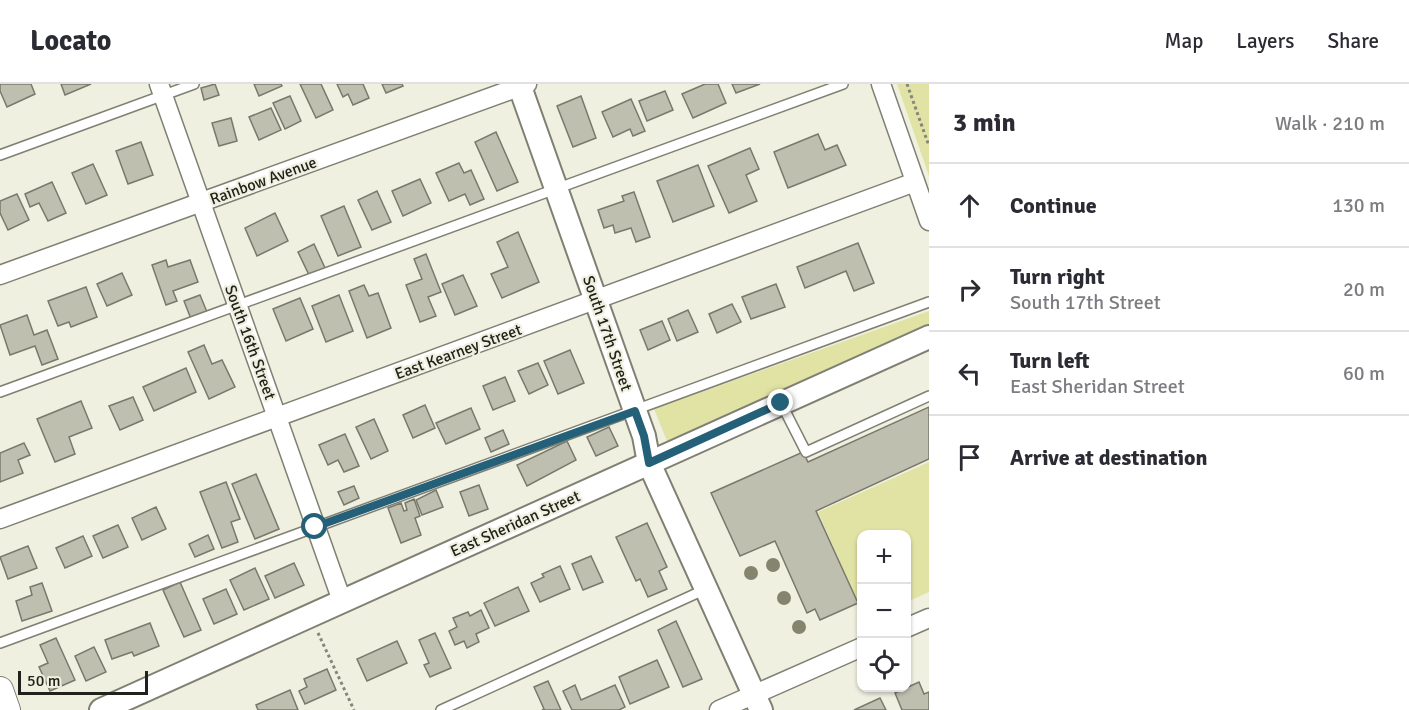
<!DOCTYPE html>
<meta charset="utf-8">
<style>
:root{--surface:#fff;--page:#f7f7f7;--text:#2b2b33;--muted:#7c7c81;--line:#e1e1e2}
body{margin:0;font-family:Signika,sans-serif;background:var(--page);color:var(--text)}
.controls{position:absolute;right:18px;bottom:18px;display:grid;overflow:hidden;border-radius:12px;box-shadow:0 2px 4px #0004}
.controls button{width:54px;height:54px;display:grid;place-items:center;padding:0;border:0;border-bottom:2px solid var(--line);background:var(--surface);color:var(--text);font:30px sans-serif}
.scale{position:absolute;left:18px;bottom:15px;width:130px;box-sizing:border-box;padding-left:6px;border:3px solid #22221c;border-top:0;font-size:16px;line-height:21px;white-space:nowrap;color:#22221c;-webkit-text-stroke:4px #f0f0e1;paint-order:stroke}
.stop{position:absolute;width:18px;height:18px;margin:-14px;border:4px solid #256079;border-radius:50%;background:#fff}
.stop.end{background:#256079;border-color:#fff;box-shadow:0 2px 6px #0008}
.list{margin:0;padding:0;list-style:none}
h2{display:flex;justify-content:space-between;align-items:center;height:78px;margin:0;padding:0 24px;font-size:26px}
h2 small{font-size:20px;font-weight:400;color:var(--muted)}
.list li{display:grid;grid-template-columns:39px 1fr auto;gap:18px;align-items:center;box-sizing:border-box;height:84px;padding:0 24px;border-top:2px solid var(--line)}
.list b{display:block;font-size:22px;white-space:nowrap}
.list p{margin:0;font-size:20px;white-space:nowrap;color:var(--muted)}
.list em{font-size:20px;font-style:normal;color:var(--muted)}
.icon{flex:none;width:33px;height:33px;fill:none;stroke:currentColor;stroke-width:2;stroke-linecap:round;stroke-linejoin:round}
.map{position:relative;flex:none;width:929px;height:626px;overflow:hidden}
header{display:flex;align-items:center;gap:36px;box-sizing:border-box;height:84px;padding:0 30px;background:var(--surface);border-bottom:2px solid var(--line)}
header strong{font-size:28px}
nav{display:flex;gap:33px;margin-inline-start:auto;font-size:21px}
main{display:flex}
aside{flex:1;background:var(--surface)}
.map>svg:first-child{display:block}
</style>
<header>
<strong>Locato</strong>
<nav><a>Map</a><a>Layers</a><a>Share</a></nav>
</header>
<main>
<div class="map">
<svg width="929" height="626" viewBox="0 0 929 626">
<rect width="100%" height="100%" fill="#f0f0e1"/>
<!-- green -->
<g fill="#e1e3a5">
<polygon points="897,0 929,0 929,92"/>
<polygon points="929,227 929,243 667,357 654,325"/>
<polygon points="929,378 929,508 907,518 906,450 862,450 861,525 818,428"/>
</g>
<!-- building -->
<g fill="#bfbfb0" stroke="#78796b" stroke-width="1.5">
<polygon points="0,0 31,0 35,10 7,23 0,7"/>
<polygon points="61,0 91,0 65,11"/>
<polygon points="215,0 219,11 204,16 201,4"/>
<polygon points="254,0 281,0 282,2 259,12"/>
<polygon points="300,0 321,0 333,26 316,34"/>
<polygon points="337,0 363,0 369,14 353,21 348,10 343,13"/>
<polygon points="382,0 402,0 403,2 386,9"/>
<polygon points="705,0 718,0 726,19 693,34 682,10"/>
<polygon points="732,0 760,0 736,9"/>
<polygon points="665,7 673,26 647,37 639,17"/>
<polygon points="290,12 301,37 285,45 273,19"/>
<polygon points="581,12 596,54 573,63 557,22"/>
<polygon points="631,15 645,47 633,52 630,45 613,53 602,28"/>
<polygon points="271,24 281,46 259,56 249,33"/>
<polygon points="231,34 237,57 219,62 212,39"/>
<polygon points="496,48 518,98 497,107 475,58"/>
<polygon points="818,50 825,66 837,61 846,81 788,104 774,68"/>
<polygon points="141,58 153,91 128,100 116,67"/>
<polygon points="750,64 759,85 746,91 757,117 729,129 708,82"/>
<polygon points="459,79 464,89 471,86 484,115 470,121 465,110 449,117 436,89"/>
<polygon points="93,80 107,111 86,120 72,89"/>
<polygon points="698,81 714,122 673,138 657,97"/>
<polygon points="420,95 431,119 403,132 392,107"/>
<polygon points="52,98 66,129 48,137 39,119 30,123 25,110"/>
<polygon points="377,107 391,138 372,146 358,116"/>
<polygon points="634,108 650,153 636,158 631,144 615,149 613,141 604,144 598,126 624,117 622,112"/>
<polygon points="17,110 29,136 8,146 0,129 0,117"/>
<polygon points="344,122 361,163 338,172 321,132"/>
<polygon points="275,129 288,157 257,172 245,144"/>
<polygon points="518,148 539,198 502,214 491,190 508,183 497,158"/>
<polygon points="858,159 874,199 854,207 846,187 805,204 797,183"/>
<polygon points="314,160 326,186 310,193 298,168"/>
<polygon points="426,170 441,208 428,213 436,232 420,238 406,201 422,195 414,175"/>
<polygon points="166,176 168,183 190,176 198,198 173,207 177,217 166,221 152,181"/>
<polygon points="122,189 132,211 107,222 97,200"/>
<polygon points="463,191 477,222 455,231 442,200"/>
<polygon points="776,200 785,223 751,235 742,213"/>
<polygon points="364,201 369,212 378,209 391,244 367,254 349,207"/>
<polygon points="86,203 97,233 71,243 69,238 58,242 48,217"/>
<polygon points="200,211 207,228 191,235 184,217"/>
<polygon points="339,211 353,247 326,258 312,222"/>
<polygon points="300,214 313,245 286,257 273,225"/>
<polygon points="732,220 741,238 717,249 709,230"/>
<polygon points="688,226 698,248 677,257 668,235"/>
<polygon points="27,231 34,251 47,246 58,275 42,281 35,262 10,271 0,241"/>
<polygon points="662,237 670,256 648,266 640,246"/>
<polygon points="204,261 212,280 222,276 235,303 209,315 188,268"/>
<polygon points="570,266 584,299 558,310 544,277"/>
<polygon points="538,279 548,301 529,310 518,287"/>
<polygon points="186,284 196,308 154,327 143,303"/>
<polygon points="505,293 515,317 493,326 483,302"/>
<polygon points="133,313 143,336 120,346 109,322"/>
<polygon points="81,317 92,344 69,353 75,370 55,378 37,335"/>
<polygon points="425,321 435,344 413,354 403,331"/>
<polygon points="929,323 929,375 816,427 858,519 820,536 815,525 807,529 775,457 740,472 711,409 803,368 808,378"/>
<polygon points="471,324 480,345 446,360 436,339"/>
<polygon points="374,335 388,367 371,375 356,343"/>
<polygon points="609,343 618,362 596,372 587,353"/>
<polygon points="503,346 509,360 491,368 485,354"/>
<polygon points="345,350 359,382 344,388 338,376 328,381 319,361"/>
<polygon points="567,357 576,376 527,402 517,381"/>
<polygon points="24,359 30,371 18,376 23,389 0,398 0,369"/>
<polygon points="256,390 279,445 255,455 232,400"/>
<polygon points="226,398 240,435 231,438 238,458 222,464 200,408"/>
<polygon points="479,401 488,425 469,432 460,408"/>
<polygon points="354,402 359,414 344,421 338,408"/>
<polygon points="436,406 443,423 422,431 416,416"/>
<polygon points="414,415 420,432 415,434 421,451 401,459 388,424 401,419 404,427 407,426 405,419"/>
<polygon points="156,423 166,445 142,456 132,434"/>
<polygon points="647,439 667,483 659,487 667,505 648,513 640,495 636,497 616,453"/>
<polygon points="118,441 128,463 103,474 93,452"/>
<polygon points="208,451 214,465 195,473 189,460"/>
<polygon points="83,452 92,472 65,484 56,464"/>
<polygon points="28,462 37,484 8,495 0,473"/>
<polygon points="591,472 603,498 583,506 572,480"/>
<polygon points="294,479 304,501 275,514 265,492"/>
<polygon points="560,482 570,505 540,518 531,499 544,493 542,490"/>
<polygon points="255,484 269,515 244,526 230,496"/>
<polygon points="180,498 201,546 184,553 163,506"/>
<polygon points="42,499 52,527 22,537 16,517 32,511 30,503"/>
<polygon points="518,503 529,527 495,542 484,519"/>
<polygon points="226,505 237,530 214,540 203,515"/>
<polygon points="481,526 489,544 476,550 479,558 467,564 464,557 455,561 449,547 457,543 453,534 468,528 470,532"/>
<polygon points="676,537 702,595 683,603 658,546"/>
<polygon points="150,539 159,562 134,572 132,568 112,575 105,556"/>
<polygon points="435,549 451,584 430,593 424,581 429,579 419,556"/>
<polygon points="56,554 75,596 50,607 39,583 48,579 40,561"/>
<polygon points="397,557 407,579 367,597 357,575"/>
<polygon points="94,563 106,588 86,597 75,572"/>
<polygon points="657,576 669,603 630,620 619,593"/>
<polygon points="327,585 336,606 305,620 299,607 307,603 304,595"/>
<polygon points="548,597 561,626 542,626 544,625 534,603"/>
<polygon points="919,598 924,610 929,608 929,626 902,626 895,609"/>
<polygon points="575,601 581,616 615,601 625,623 619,626 572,626 563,607"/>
<polygon points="290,606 298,626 258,626 256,621"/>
<polygon points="880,614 886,626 854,626"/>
</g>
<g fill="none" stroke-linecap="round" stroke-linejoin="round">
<!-- service casing -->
<g stroke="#7f8072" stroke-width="12">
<g id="service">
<polyline points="0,71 194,0"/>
<polyline points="0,308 843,0"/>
<polyline points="781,319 806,368 929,312"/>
<polyline points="0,559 929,218"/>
<polyline points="441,626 706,505"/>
</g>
</g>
<!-- minor casing -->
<g stroke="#7f8072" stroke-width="21">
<g id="minor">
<polyline points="159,0 342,517"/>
<polyline points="881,0 929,137"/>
<polyline points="0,191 527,0"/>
<polyline points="0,435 915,98"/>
<polyline points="906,544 929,534"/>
<polyline points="719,626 862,563"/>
</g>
</g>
<!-- tertiary casing -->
<g stroke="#7f8072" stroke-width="26">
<g id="tertiary">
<polyline points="519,0 644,352 649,379 761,626"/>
<polyline points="101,626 929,253"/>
</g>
</g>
<!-- secondary casing -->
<g stroke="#7f8072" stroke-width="28">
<polyline id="secondary" points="0,606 7,626"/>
</g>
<!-- path -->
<g stroke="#85857b" stroke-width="3" stroke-dasharray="3 3" stroke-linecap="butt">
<polyline points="907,0 929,62"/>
<polyline points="318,549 354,626"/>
</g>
<!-- service -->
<use href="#service" stroke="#fff" stroke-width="9"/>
<!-- minor -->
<use href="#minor" stroke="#fff" stroke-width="18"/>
<!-- tertiary -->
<use href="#tertiary" stroke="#fff" stroke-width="22"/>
<!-- secondary -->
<use href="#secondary" stroke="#fff" stroke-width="26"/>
</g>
<!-- trees -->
<g fill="#85856f">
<circle cx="773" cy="481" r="7"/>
<circle cx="751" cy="489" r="7"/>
<circle cx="784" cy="514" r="7"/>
<circle cx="799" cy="543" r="7"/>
</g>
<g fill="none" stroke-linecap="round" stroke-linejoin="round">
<!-- route -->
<polyline stroke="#256079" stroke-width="8" points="315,443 635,327 644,352 649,379 781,319"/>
</g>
<g text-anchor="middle" stroke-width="4.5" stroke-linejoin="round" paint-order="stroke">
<!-- street labels -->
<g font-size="16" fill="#22221c" stroke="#f0f0e1">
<text transform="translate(263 96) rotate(-20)" y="6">Rainbow Avenue</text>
<text transform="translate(608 249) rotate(71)" y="6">South 17th Street</text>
<text transform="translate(251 258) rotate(70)" y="6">South 16th Street</text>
<text transform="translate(458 267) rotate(-20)" y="6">East Kearney Street</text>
<text transform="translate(515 439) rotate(-24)" y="6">East Sheridan Street</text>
</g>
</g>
</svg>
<div class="controls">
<button>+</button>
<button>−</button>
<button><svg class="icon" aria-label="locate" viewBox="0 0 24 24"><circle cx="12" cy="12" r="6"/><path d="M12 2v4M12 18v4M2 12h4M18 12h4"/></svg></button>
</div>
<div class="scale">50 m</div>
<div class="stop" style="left:315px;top:443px"></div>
<div class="stop end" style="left:781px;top:319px"></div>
</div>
<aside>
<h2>3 min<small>Walk · 210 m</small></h2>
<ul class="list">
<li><svg class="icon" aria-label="ahead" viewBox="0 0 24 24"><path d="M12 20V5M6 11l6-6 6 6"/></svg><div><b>Continue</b></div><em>130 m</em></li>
<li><svg class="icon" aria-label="right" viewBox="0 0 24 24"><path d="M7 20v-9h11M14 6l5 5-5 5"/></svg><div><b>Turn right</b><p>South 17th Street</p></div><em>20 m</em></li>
<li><svg class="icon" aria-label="left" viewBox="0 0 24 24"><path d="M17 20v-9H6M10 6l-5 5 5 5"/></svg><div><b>Turn left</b><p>East Sheridan Street</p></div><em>60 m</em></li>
<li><svg class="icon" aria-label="arrive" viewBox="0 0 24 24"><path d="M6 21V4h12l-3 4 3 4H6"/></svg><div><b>Arrive at destination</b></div></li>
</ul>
</aside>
</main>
